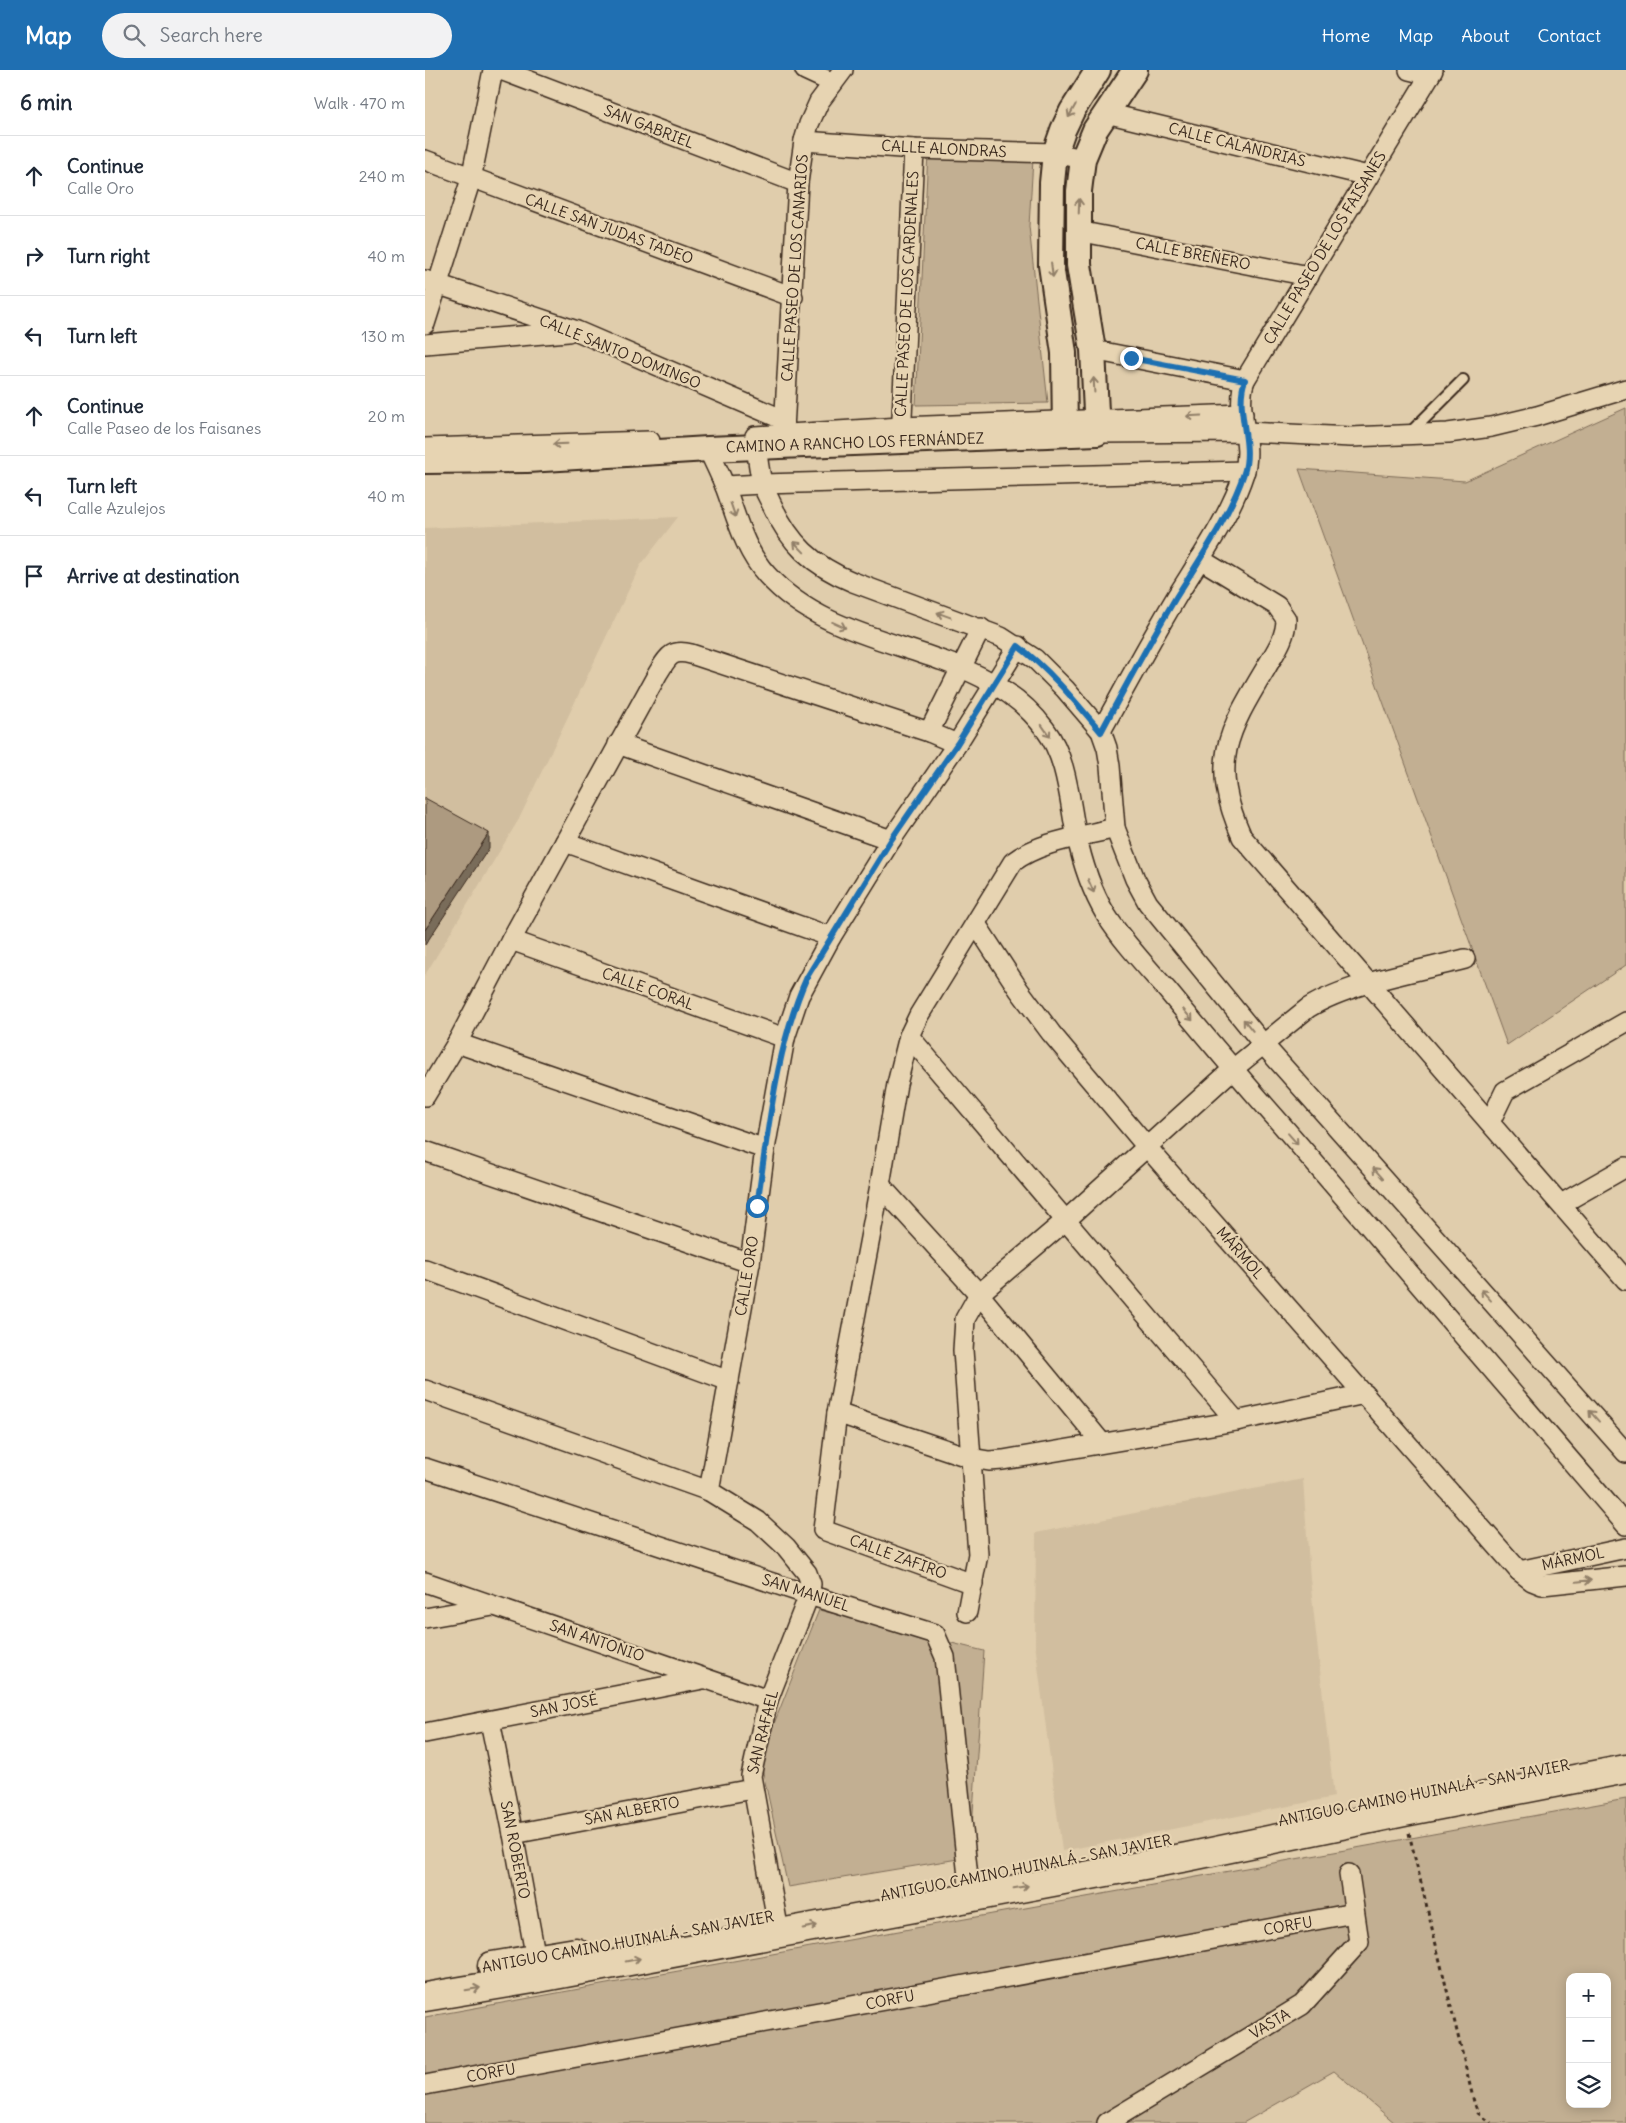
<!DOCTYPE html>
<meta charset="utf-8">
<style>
:root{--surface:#fff;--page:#f2f2f3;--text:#1f2937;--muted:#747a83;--line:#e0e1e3;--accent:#1f6fb2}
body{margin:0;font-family:Delius,sans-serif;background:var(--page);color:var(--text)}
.controls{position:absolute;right:15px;bottom:15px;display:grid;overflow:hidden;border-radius:10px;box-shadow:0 2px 12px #0003}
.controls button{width:45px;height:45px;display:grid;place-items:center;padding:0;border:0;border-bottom:1px solid var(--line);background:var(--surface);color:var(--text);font:25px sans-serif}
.stop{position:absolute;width:15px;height:15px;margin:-11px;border:4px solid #1f6fb2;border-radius:50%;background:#fff}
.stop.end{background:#1f6fb2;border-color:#fff;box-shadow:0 1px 5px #0008}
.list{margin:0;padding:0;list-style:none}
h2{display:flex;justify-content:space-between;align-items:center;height:65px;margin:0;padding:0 20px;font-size:21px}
h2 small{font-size:16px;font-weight:400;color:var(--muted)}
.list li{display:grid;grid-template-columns:32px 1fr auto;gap:15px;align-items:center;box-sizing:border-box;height:80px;padding:0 20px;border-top:1px solid var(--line)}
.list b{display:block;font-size:19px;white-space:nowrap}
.list p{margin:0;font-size:16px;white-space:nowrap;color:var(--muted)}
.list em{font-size:16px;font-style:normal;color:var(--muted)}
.icon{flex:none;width:28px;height:28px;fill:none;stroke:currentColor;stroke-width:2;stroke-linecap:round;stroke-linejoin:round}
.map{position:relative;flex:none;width:1201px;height:2053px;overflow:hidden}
header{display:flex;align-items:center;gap:30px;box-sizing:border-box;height:70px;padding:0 25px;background:var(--accent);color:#fff}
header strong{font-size:24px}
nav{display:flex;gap:28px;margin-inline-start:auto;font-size:18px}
.search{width:350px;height:45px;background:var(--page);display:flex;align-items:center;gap:12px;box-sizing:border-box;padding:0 18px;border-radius:28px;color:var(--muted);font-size:19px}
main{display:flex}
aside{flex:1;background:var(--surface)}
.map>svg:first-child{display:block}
</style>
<header>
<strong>Map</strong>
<div class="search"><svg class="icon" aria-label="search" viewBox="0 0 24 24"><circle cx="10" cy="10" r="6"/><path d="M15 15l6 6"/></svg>Search here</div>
<nav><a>Home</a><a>Map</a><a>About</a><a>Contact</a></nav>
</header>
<main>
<aside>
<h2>6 min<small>Walk · 470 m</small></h2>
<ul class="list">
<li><svg class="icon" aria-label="ahead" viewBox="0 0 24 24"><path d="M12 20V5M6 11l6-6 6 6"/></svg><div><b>Continue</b><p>Calle Oro</p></div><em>240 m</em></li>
<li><svg class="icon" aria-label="right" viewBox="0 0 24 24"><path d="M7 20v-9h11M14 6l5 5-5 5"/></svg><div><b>Turn right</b></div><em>40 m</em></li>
<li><svg class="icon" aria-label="left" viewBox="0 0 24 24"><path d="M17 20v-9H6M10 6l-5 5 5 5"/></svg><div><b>Turn left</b></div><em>130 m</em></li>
<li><svg class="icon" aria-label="ahead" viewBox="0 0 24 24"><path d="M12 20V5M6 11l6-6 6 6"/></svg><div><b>Continue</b><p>Calle Paseo de los Faisanes</p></div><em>20 m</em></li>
<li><svg class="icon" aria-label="left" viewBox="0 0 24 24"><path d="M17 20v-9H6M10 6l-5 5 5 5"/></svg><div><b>Turn left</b><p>Calle Azulejos</p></div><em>40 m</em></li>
<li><svg class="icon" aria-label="arrive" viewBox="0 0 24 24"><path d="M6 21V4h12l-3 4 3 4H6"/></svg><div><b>Arrive at destination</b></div></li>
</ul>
</aside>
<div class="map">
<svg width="1201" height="2053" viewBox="0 0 1201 2053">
<rect width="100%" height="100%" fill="#e0cdac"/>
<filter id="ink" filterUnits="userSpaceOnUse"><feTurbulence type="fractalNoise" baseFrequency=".02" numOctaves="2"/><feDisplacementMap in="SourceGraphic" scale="10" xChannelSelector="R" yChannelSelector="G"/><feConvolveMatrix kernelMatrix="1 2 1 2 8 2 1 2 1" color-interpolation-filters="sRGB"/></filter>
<g filter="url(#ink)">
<!-- built -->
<g fill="#d1be9f">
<polygon points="253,447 215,496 94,749 0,905 0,458"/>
<polygon points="878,1409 885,1509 909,1727 637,1781 610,1573 611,1463"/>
</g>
<!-- green -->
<g fill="#c2af92" stroke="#7e6c58" fill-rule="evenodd">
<polygon points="503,82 608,89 604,156 623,333 491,335"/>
<polygon points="1201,338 1201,895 1082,975 874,399 1040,411"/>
<polygon points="394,1540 559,1581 545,1787 363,1817 335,1689"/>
<path d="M1201,1729V2053H970L909,2001L818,2053H0V1947ZM1145,1907H1182V2034H1145Z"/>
</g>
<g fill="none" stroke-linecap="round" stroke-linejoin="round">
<!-- service casing -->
<g stroke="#3b2a1e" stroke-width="14">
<polyline id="service" points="985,363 1038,310"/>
</g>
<!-- minor casing -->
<g stroke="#3b2a1e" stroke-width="22">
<g id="minor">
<polyline points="76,0 373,113"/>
<polyline points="380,0 408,13"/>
<polyline points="984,0 1005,5"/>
<polyline points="681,43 943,106"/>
<polyline points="379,71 489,79 630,83 658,89"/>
<polyline points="0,90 368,227"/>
<polyline points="653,161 884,206"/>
<polyline points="0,210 152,261 359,350"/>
<polyline points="0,254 46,109 68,0"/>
<polyline points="0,274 143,262"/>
<polyline points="668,280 820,310"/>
<polyline points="672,363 821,362 926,367 1023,363 1066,357 1112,346 1201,319"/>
<polyline points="330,366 476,357 818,344"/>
<polyline points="476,370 489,79"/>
<path d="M331,377C333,389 334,401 337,412C338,419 343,426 346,433C364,473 388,496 428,512L576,567L610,589L640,619L676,661L682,678L685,696L690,758L710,809L723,833L838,974L1201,1383"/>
<polyline points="358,377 373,113 379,71 384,54 394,32 418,0"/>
<polyline points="0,378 225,371"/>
<path d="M283,379C289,392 296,406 301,419C312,449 320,481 342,505C416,588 554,569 620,659C642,688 644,728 651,763C657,792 666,820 681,845C698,872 721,896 742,920C779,965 817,1010 856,1054C971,1188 1086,1321 1201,1455"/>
<polyline points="300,416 337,414 820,401"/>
<path d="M775,489L852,536L861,549C861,568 850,582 841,598C802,663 784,693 817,767L1201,1210"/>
<path d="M676,661C701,616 725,571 752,526C775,489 806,444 819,403C829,372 809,340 820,310L1008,0"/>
<polyline points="504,662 556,558"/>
<polyline points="193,674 466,770"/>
<polyline points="140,772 406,867"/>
<polyline points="551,854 594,920 626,963 722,1077 1094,1501 1107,1511 1117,1515 1201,1506"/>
<polyline points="86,870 360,968"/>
<polyline points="484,966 811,1351"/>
<polyline points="32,973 340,1079"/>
<path d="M0,1026L32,973L86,870L233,603C243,587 246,579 266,584L504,662L532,674"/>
<polyline points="1065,1052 1080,1021 1201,952"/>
<polyline points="0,1081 325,1193"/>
<polyline points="455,1115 554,1224 676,1372"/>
<polyline points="1136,1134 1201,1097"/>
<polyline points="0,1199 304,1311"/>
<polyline points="0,1320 284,1421 333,1451 361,1477 382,1503 386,1514 384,1525 343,1630 326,1706 354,1862"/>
<polyline points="412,1343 546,1388 564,1391 578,1390 811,1351 940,1324"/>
<polyline points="0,1398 384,1525 510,1564 520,1587 545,1826"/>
<polyline points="284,1421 325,1193 340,1079 360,968 374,926 406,867 466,770 532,674 593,576"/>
<polyline points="1094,1501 1201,1478"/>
<polyline points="0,1512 343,1630"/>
<path d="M548,1514L398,1460L412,1343L455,1115L472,1014L484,966L494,945L588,792C616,771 656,767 690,758"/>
<path d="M542,1542L553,1484L538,1280L540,1249L554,1224L640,1151L808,999L883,938C923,913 993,901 1040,889"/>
<polyline points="0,1548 68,1536"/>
<polyline points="65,1651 88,1764 113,1900"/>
<polyline points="0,1663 278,1609"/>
<polyline points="88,1764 327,1719"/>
<polyline points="0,2015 929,1843"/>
<polyline points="682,2053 877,1935 934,1872 924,1804"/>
</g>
</g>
<!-- tertiary casing -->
<g stroke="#3b2a1e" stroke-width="28">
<g id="tertiary">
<polyline points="640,364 639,283 626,195 627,113 630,83 638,60 647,41 673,0"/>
<polyline points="0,391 102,390 283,379 672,363 668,280 654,195 654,121 658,89 670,60 710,0"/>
</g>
</g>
<!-- secondary casing -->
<g stroke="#3b2a1e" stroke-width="31">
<g id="secondary">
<polyline points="67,1896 151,1882"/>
<polyline points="0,1927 114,1908 762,1787 979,1742 1201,1699"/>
</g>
</g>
<!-- path -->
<polyline stroke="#3b2a1e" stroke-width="3" stroke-dasharray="4 4" stroke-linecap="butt" points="984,1763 1049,2032 1053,2043 1066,2053"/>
<!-- service -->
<use href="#service" stroke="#e7d4b2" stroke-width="10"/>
<!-- minor -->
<use href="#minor" stroke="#e7d4b2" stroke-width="19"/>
<!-- tertiary -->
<use href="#tertiary" stroke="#e7d4b2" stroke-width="24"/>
<!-- secondary -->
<use href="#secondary" stroke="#e7d4b2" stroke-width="28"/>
</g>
<!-- shaded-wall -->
<polygon fill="#796c5a" stroke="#3b2a1e" points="64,763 64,778 0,875 0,860"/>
<!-- building -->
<polygon fill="#ad9a80" stroke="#3b2a1e" points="0,728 64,763 0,860"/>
<!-- one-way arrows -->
<defs><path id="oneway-shaft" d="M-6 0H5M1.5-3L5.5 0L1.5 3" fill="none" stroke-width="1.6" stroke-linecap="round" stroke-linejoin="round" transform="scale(1.25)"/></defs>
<g stroke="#917f68">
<use href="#oneway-shaft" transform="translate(647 41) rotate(119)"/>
<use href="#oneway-shaft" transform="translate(654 136) rotate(-88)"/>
<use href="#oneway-shaft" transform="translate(627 200) rotate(83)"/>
<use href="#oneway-shaft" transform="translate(669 315) rotate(-93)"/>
<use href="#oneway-shaft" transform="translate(769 346) rotate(177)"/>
<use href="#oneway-shaft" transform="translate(135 374) rotate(178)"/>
<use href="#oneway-shaft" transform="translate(308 440) rotate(71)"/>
<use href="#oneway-shaft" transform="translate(374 477) rotate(-134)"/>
<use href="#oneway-shaft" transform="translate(519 545) rotate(-160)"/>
<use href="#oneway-shaft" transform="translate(414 555) rotate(24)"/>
<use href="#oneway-shaft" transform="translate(621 661) rotate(55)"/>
<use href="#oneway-shaft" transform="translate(666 816) rotate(66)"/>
<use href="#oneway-shaft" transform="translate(763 945) rotate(50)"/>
<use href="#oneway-shaft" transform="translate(823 955) rotate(-129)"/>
<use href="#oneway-shaft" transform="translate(868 1069) rotate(49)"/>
<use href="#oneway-shaft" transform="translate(953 1103) rotate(-132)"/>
<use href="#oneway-shaft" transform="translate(1061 1225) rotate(-132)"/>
<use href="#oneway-shaft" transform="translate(1169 1346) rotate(-132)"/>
<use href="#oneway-shaft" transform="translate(1159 1511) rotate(-6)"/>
<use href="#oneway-shaft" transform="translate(596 1817) rotate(-10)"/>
<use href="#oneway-shaft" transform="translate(385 1857) rotate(-11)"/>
<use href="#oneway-shaft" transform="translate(208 1890) rotate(-11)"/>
<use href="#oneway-shaft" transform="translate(48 1919) rotate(-9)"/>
</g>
</g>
<g fill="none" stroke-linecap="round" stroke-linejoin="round" filter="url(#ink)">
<!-- route -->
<path stroke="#1f6fb2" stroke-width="6" d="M332,1136C343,1062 351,976 382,907L466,770L532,674L593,576C625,600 650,631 676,662C700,617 724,573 750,529C773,492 806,444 819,403C829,372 809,340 820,310L706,288"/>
</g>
<g text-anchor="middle" stroke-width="4.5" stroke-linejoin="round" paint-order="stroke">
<!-- street labels -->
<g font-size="15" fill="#3b2a1e" stroke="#e7d4b2">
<text transform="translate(224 57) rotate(21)" y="5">SAN GABRIEL</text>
<text transform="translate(812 75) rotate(14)" y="5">CALLE CALANDRIAS</text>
<text transform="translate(519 79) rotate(3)" y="5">CALLE ALONDRAS</text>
<text transform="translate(184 159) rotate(20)" y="5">CALLE SAN JUDAS TADEO</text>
<text transform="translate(900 178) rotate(-59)" y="5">CALLE PASEO DE LOS FAISANES</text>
<text transform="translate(768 184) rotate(11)" y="5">CALLE BREÑERO</text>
<text transform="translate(370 198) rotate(-86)" y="5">CALLE PASEO DE LOS CANARIOS</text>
<text transform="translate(482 224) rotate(-87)" y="5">CALLE PASEO DE LOS CARDENALES</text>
<text transform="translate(195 282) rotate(22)" y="5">CALLE SANTO DOMINGO</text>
<text transform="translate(430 373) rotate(-2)" y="5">CAMINO A RANCHO LOS FERNÁNDEZ</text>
<text transform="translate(223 919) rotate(20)" y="5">CALLE CORAL</text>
<text transform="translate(815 1183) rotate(49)" y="5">MÁRMOL</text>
<text transform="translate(322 1206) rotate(-81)" y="5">CALLE ORO</text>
<text transform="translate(473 1487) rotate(20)" y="5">CALLE ZAFIRO</text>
<text transform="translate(1148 1489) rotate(-12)" y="5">MÁRMOL</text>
<text transform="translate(381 1523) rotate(18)" y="5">SAN MANUEL</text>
<text transform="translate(172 1571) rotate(19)" y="5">SAN ANTONIO</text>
<text transform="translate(139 1636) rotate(-11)" y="5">SAN JOSÉ</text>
<text transform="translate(338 1662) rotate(-76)" y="5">SAN RAFAEL</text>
<text transform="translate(999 1723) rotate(-11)" y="5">ANTIGUO CAMINO HUINALÁ - SAN JAVIER</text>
<text transform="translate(207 1741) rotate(-11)" y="5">SAN ALBERTO</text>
<text transform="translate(90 1780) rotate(79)" y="5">SAN ROBERTO</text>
<text transform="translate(601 1798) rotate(-11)" y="5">ANTIGUO CAMINO HUINALÁ - SAN JAVIER</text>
<text transform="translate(863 1856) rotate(-10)" y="5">CORFU</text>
<text transform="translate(203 1872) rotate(-10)" y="5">ANTIGUO CAMINO HUINALÁ - SAN JAVIER</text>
<text transform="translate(465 1930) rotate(-11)" y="5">CORFU</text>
<text transform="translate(845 1954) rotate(-31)" y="5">VASTA</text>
<text transform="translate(66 2003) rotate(-10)" y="5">CORFU</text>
</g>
</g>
</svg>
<div class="controls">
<button>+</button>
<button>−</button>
<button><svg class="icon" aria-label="layers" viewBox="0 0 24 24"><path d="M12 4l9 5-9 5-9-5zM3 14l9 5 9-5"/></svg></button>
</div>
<div class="stop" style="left:332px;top:1136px"></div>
<div class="stop end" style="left:706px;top:288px"></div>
</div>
</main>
